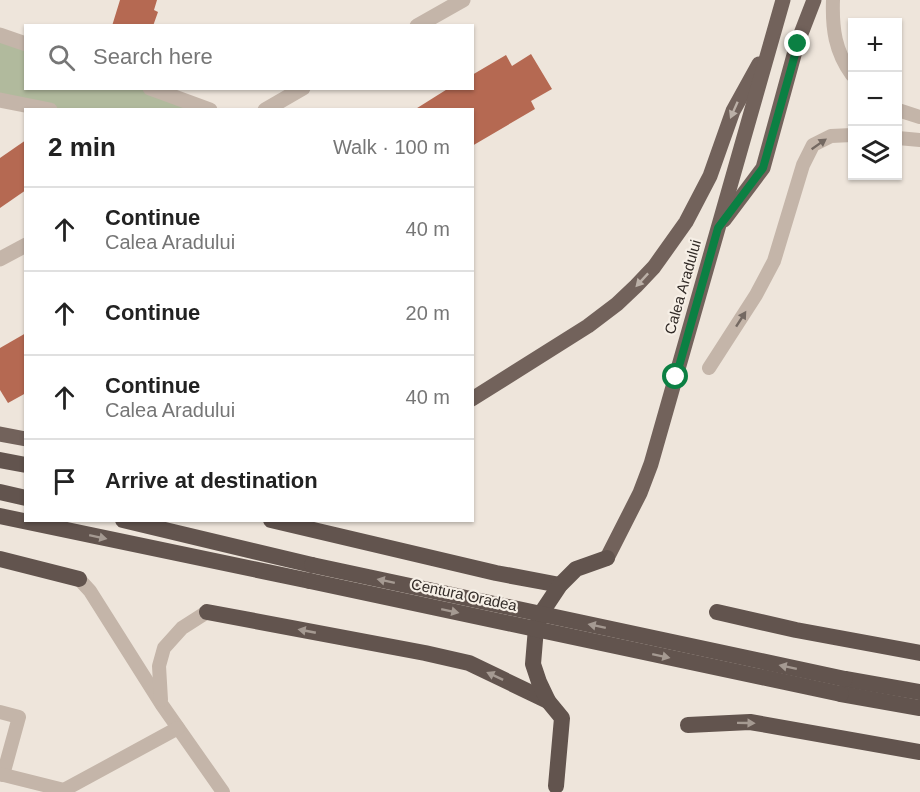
<!DOCTYPE html>
<meta charset="utf-8">
<style>
:root{--surface:#fff;--page:#f6f6f6;--text:#222;--muted:#767676;--line:#e0e0e0}
body{margin:0;font-family:Arial,sans-serif;background:var(--page);color:var(--text)}
.controls{position:absolute;right:18px;top:18px;display:grid;overflow:hidden;border-radius:0px;box-shadow:0 2px 4px #0004}
.controls button{width:54px;height:54px;display:grid;place-items:center;padding:0;border:0;border-bottom:2px solid var(--line);background:var(--surface);color:var(--text);font:30px sans-serif}
.stop{position:absolute;width:18px;height:18px;margin:-14px;border:4px solid #0b8043;border-radius:50%;background:#fff}
.stop.end{background:#0b8043;border-color:#fff;box-shadow:0 2px 6px #0008}
.list{margin:0;padding:0;list-style:none}
h2{display:flex;justify-content:space-between;align-items:center;height:78px;margin:0;padding:0 24px;font-size:26px}
h2 small{font-size:20px;font-weight:400;color:var(--muted)}
.list li{display:grid;grid-template-columns:39px 1fr auto;gap:18px;align-items:center;box-sizing:border-box;height:84px;padding:0 24px;border-top:2px solid var(--line)}
.list b{display:block;font-size:22px;white-space:nowrap}
.list p{margin:0;font-size:20px;white-space:nowrap;color:var(--muted)}
.list em{font-size:20px;font-style:normal;color:var(--muted)}
.icon{flex:none;width:33px;height:33px;fill:none;stroke:currentColor;stroke-width:2;stroke-linecap:round;stroke-linejoin:round}
.map{position:relative;flex:none;width:920px;height:792px;overflow:hidden}
.search{position:absolute;background:var(--surface);box-shadow:0 2px 4px #0004;left:24px;top:24px;width:450px;height:66px;display:flex;align-items:center;gap:15px;box-sizing:border-box;padding:0 21px;border-radius:0px;color:var(--muted);font-size:22px}
.panel{position:absolute;background:var(--surface);box-shadow:0 2px 4px #0004;left:24px;top:108px;width:450px;height:414px;border-radius:0px}
.map>svg:first-child{display:block}
</style>
<div class="map">
<svg width="920" height="792" viewBox="0 0 920 792">
<rect width="100%" height="100%" fill="#eee5db"/>
<!-- green -->
<polygon fill="#b1ba9d" points="0,35 25,44 26,88 150,89 210,109 50,110 0,100"/>
<!-- building -->
<g fill="#b56952">
<polygon points="120,0 157,0 154,10 158,12 153,26 112,26"/>
<polygon points="531,54 552,89 531,101 535,109 472,146 472,110 414,110 449,88 472,88 472,75 506,55 512,66"/>
<polygon points="26,140 26,190 0,208 0,158"/>
<polygon points="26,333 26,393 8,403 0,390 0,348"/>
</g>
<g fill="none" stroke-linecap="round" stroke-linejoin="round">
<!-- service -->
<g stroke="#c4b5a9" stroke-width="14">
<path d="M833,0C832,29 835,51 852,75"/>
<polyline points="898,110 920,117"/>
<polyline points="898,138 920,140"/>
<polyline points="709,368 756,295 774,261 803,165 813,145 831,136 852,135"/>
<polyline points="79,579 90,591 162,705 223,792"/>
<polyline points="161,700 159,666 164,648 182,628 207,612"/>
<polyline points="0,712 19,717 3,775"/>
<polyline points="0,774 64,790 178,728"/>
</g>
<!-- minor -->
<g stroke="#c4b5a9" stroke-width="15">
<polyline points="417,26 463,0"/>
<polyline points="0,35 26,44"/>
<polyline points="150,88 210,110"/>
<polyline points="0,100 50,110"/>
<polyline points="265,110 303,88"/>
<polyline points="0,259 26,245"/>
</g>
<!-- primary -->
<g stroke="#72625b" stroke-width="15">
<polyline points="724,220 763,168 797,44 814,0"/>
<polyline points="472,399 588,326 617,304 636,286 654,267 686,222 710,176 733,111 759,64"/>
<polyline points="0,434 26,439"/>
<polyline points="607,558 640,493 651,464 783,0"/>
</g>
<!-- trunk -->
<g stroke="#62544e" stroke-width="16">
<polyline points="0,460 26,465"/>
<polyline points="0,492 26,498"/>
<polyline points="0,516 310,581"/>
<polyline points="123,520 312,565"/>
<polyline points="271,520 496,573 560,585"/>
<polyline points="0,559 79,579"/>
<polyline points="207,612 425,653 469,663 548,701"/>
<polyline points="717,612 796,630 920,653"/>
<polyline points="845,679 920,692"/>
<polyline points="841,694 920,708"/>
<polyline points="688,725 750,722 920,752"/>
<polyline points="556,786 562,718 548,701 539,682 533,664 536,628 542,612 560,585 576,569 607,558"/>
</g>
<!-- trunk-bridge -->
<g stroke="#62544e" stroke-width="16">
<polyline points="312,565 845,679"/>
<polyline points="310,581 841,694"/>
</g>
</g>
<!-- one-way arrows -->
<defs><path id="oneway-solid" d="M-6-.8H1V-3.2L6.5 0L1 3.2V.8H-6Z" transform="scale(1.5)"/></defs>
<g fill="#bbb0a7">
<use href="#oneway-solid" transform="translate(734 110) rotate(114)"/>
<use href="#oneway-solid" transform="translate(642 280) rotate(133)"/>
</g>
<g fill="#746962">
<use href="#oneway-solid" transform="translate(819 144) rotate(-35)"/>
<use href="#oneway-solid" transform="translate(741 319) rotate(-57)"/>
</g>
<g fill="#a59a92">
<use href="#oneway-solid" transform="translate(98 537) rotate(12)"/>
<use href="#oneway-solid" transform="translate(386 581) rotate(-168)"/>
<use href="#oneway-solid" transform="translate(450 611) rotate(12)"/>
<use href="#oneway-solid" transform="translate(597 626) rotate(-168)"/>
<use href="#oneway-solid" transform="translate(307 631) rotate(-169)"/>
<use href="#oneway-solid" transform="translate(661 656) rotate(12)"/>
<use href="#oneway-solid" transform="translate(788 667) rotate(-168)"/>
<use href="#oneway-solid" transform="translate(495 676) rotate(-155)"/>
<use href="#oneway-solid" transform="translate(746 723) rotate(1)"/>
</g>
<g fill="none" stroke-linecap="round" stroke-linejoin="round">
<!-- route -->
<polyline stroke="#0b8043" stroke-width="8" points="676,377 718,228 763,168 798,44"/>
</g>
<g text-anchor="middle" stroke-width="4.5" stroke-linejoin="round" paint-order="stroke">
<!-- street labels -->
<g font-size="15" fill="#322b27" stroke="#f6efe6">
<text transform="translate(683 287) rotate(-74)" y="5">Calea Aradului</text>
<text transform="translate(464 595) rotate(12)" y="5">Centura Oradea</text>
</g>
</g>
</svg>
<div class="controls">
<button>+</button>
<button>−</button>
<button><svg class="icon" aria-label="layers" viewBox="0 0 24 24"><path d="M12 4l9 5-9 5-9-5zM3 14l9 5 9-5"/></svg></button>
</div>
<div class="stop" style="left:676px;top:377px"></div>
<div class="stop end" style="left:798px;top:44px"></div>
<div class="search"><svg class="icon" aria-label="search" viewBox="0 0 24 24"><circle cx="10" cy="10" r="6"/><path d="M15 15l6 6"/></svg>Search here</div>
<section class="panel">
<h2>2 min<small>Walk · 100 m</small></h2>
<ul class="list">
<li><svg class="icon" aria-label="ahead" viewBox="0 0 24 24"><path d="M12 20V5M6 11l6-6 6 6"/></svg><div><b>Continue</b><p>Calea Aradului</p></div><em>40 m</em></li>
<li><svg class="icon" aria-label="ahead" viewBox="0 0 24 24"><path d="M12 20V5M6 11l6-6 6 6"/></svg><div><b>Continue</b></div><em>20 m</em></li>
<li><svg class="icon" aria-label="ahead" viewBox="0 0 24 24"><path d="M12 20V5M6 11l6-6 6 6"/></svg><div><b>Continue</b><p>Calea Aradului</p></div><em>40 m</em></li>
<li><svg class="icon" aria-label="arrive" viewBox="0 0 24 24"><path d="M6 21V4h12l-3 4 3 4H6"/></svg><div><b>Arrive at destination</b></div></li>
</ul>
</section>
</div>
